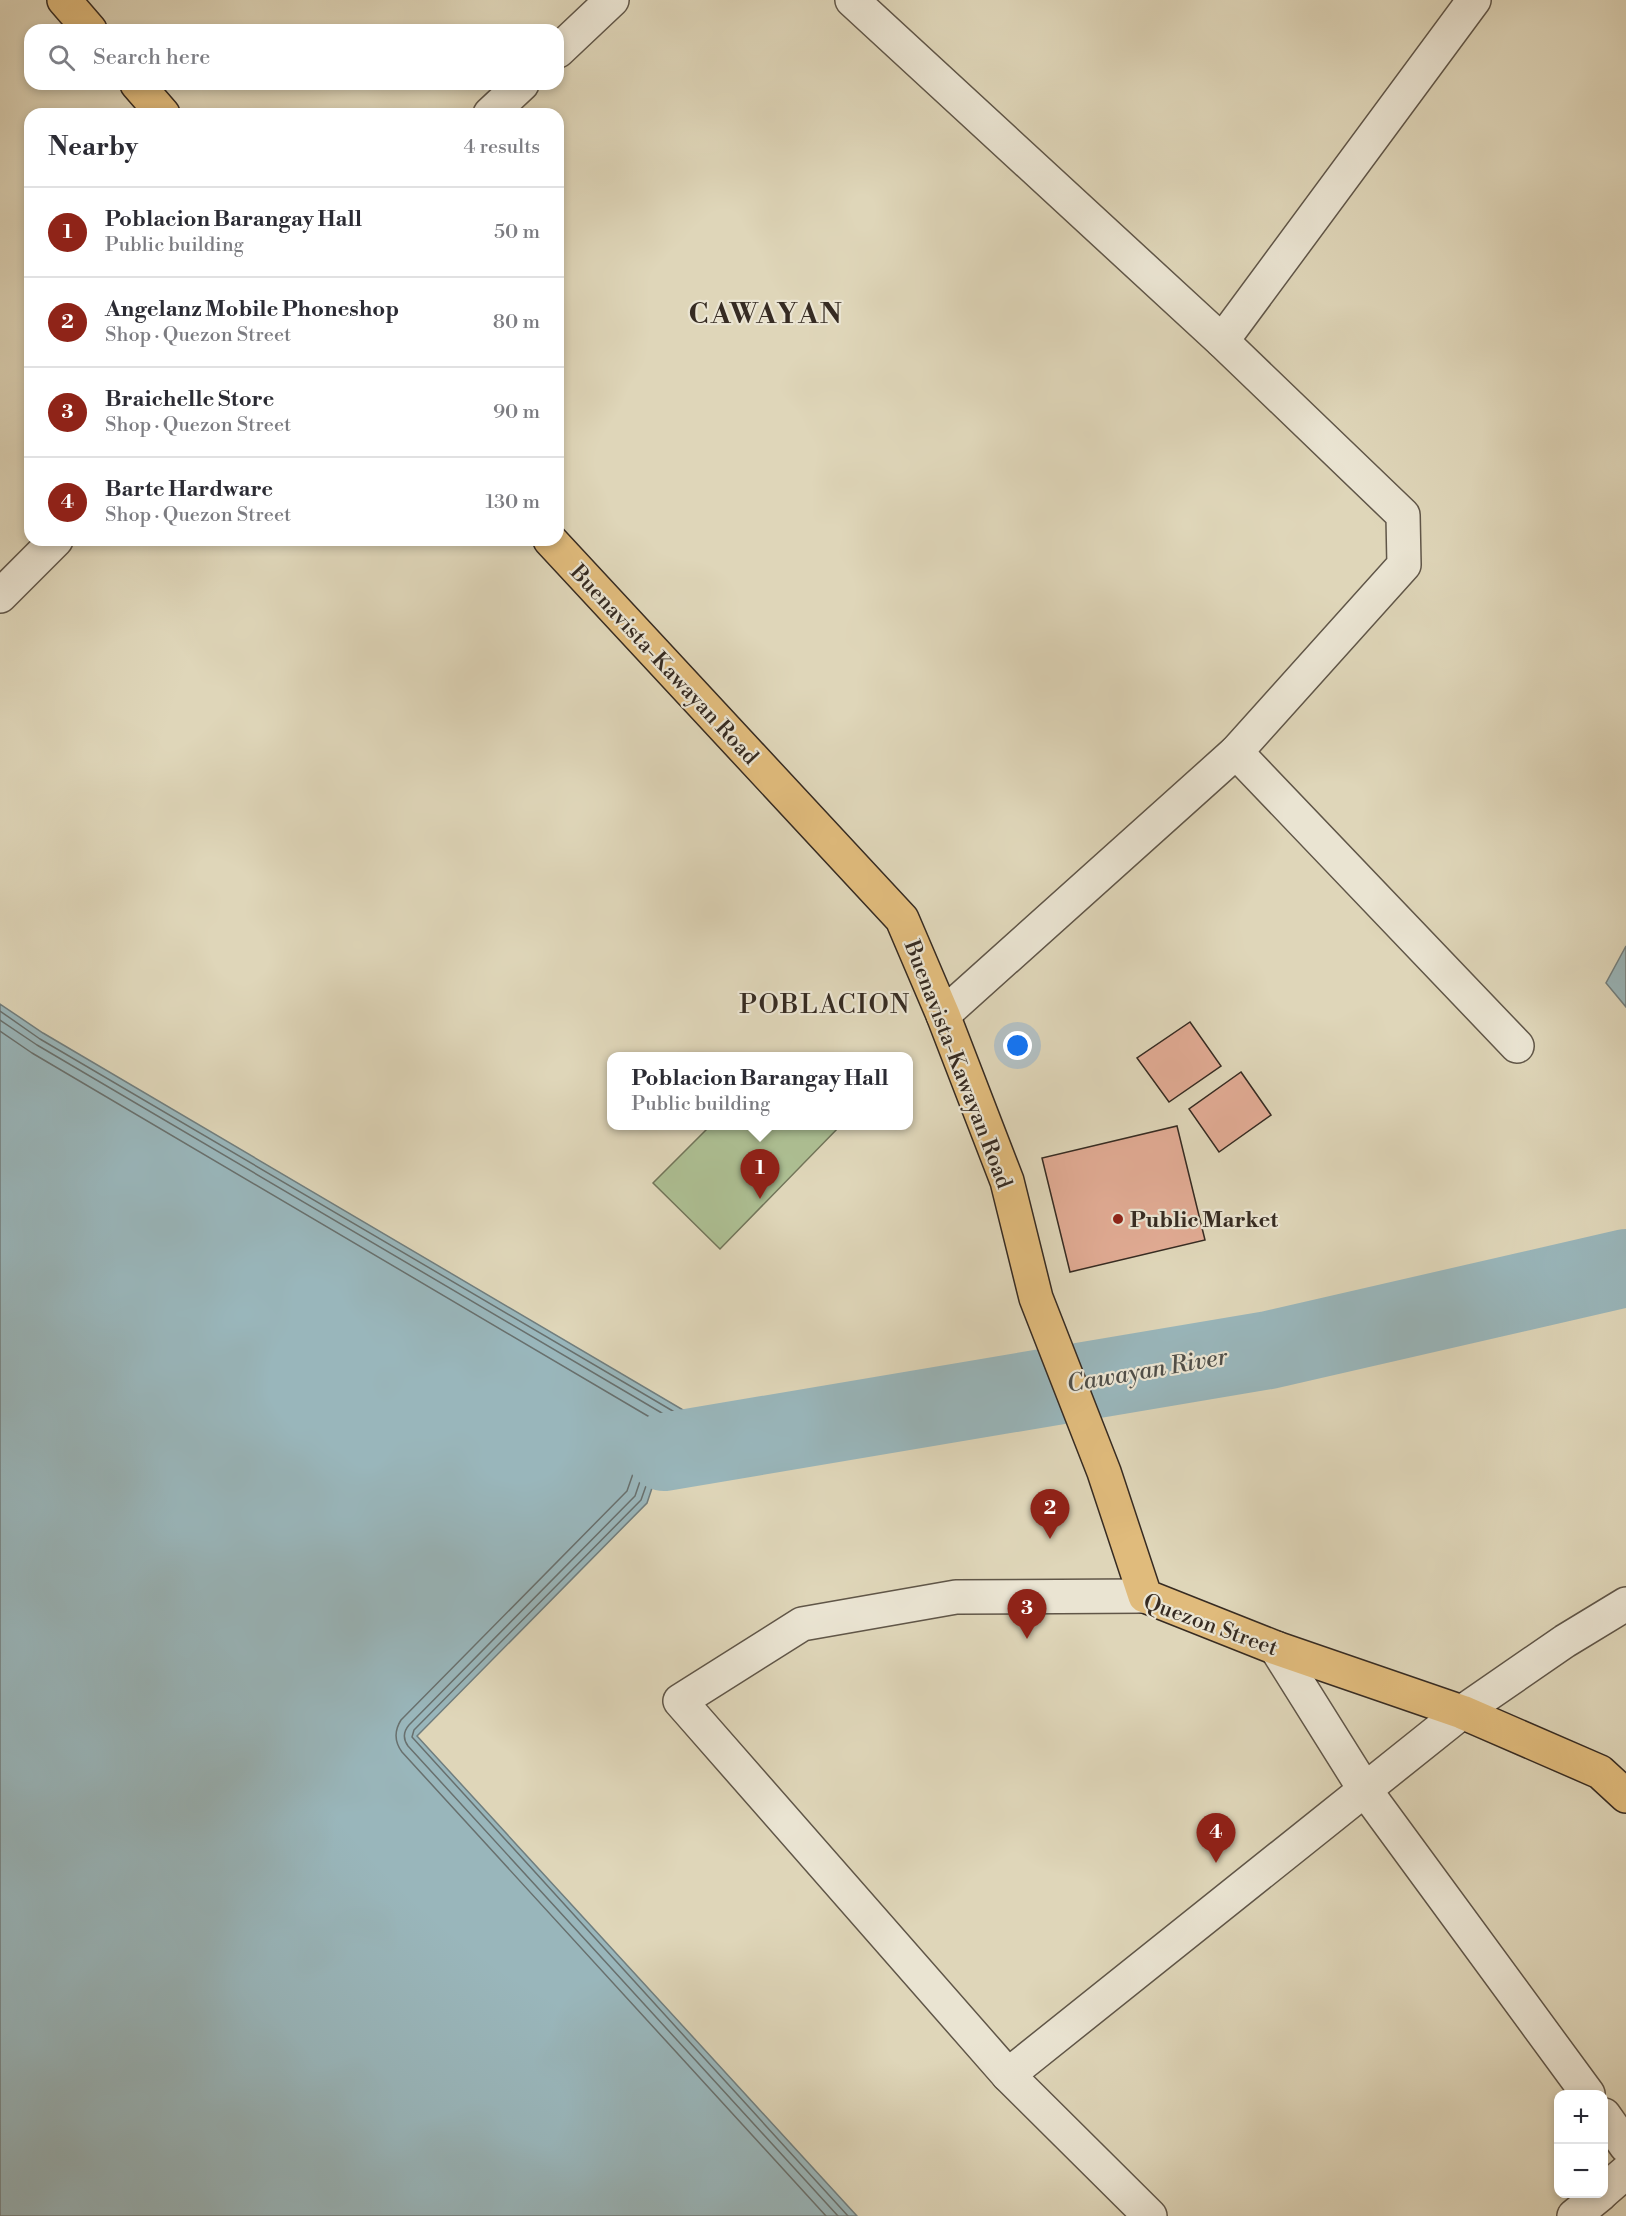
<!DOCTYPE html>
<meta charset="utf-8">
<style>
:root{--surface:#fff;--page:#f2f2f3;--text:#2b2b33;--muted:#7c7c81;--line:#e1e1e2;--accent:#8f2418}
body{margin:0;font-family:"Libre Bodoni",serif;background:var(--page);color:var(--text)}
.controls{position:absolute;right:18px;bottom:18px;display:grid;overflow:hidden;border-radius:12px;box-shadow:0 3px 9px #0003}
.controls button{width:54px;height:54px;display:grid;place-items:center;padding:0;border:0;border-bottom:2px solid var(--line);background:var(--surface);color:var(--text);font:30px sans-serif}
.you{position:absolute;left:1018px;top:1046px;width:21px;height:21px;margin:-15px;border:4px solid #fff;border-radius:50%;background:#1a73e8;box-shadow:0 0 0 9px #1a73e833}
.badge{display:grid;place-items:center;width:39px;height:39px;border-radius:50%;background:var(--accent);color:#fff;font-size:20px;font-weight:700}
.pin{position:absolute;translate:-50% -50px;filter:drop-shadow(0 2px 3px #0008)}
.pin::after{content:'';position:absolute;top:32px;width:21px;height:18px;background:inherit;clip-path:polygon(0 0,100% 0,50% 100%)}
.popup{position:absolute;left:607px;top:1052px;width:306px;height:78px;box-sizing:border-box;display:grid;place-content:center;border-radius:12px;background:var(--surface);filter:drop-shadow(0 2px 4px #0005);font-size:20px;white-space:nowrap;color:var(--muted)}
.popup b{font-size:22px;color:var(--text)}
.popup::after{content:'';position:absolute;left:50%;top:100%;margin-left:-12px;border:12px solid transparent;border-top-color:var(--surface)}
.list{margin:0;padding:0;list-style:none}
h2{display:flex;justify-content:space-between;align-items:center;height:78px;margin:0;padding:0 24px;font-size:26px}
h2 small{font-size:20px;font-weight:400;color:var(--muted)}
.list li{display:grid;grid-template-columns:39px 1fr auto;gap:18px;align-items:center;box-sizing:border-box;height:90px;padding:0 24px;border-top:2px solid var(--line)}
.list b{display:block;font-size:22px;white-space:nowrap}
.list p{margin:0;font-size:20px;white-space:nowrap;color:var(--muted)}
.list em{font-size:20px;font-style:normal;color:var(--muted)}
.icon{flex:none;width:33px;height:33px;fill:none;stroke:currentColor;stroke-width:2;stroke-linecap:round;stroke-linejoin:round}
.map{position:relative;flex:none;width:1626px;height:2216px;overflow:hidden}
.search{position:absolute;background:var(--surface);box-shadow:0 3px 9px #0003;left:24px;top:24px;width:540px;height:66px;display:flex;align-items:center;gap:15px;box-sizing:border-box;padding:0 21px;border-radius:18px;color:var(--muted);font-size:22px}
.panel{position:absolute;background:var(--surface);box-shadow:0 3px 9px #0003;left:24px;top:108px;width:540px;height:438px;border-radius:18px}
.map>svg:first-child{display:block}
</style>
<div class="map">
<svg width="1626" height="2216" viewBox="0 0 1626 2216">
<rect width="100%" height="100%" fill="#dfd6b9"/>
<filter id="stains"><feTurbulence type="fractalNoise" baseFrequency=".00333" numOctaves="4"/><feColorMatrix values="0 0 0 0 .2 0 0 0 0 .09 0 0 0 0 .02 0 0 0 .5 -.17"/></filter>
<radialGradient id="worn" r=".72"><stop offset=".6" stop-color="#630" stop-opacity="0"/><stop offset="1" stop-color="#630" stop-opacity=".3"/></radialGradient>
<!-- green -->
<polygon fill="#adbf93" stroke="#72755a" stroke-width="1.5" points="710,1126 840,1126 720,1249 653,1183"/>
<!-- water -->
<g fill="#99b6bb" stroke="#717e7e" stroke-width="1.5">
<polygon points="1626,946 1626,1007 1606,983"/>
<polygon points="0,1004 43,1033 695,1417 664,1452 647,1503 417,1736 857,2216 0,2216"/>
</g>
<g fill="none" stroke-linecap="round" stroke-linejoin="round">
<!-- shore -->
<g stroke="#68706e" stroke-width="1.5">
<polyline points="0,1011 40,1039 683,1417 683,1421 659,1449 641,1500 414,1730 412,1737 848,2216"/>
<path d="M0,1020L37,1045L672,1419V1423L652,1446L635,1496L409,1725C403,1732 403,1739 408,1746L838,2216"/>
<path d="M0,1031L32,1053L658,1422V1425L644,1442L627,1491L401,1720C394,1731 394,1741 402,1752L826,2216"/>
</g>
<!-- river -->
<polyline stroke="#99b6bb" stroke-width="78" points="664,1452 1269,1350 1626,1268"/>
</g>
<!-- building -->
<g fill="#e1ab94" stroke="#362b22" stroke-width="1.5">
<polygon points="1190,1022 1221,1066 1169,1102 1137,1058"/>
<polygon points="1241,1072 1271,1115 1219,1152 1189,1109"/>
<polygon points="1177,1126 1205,1240 1070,1272 1042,1158"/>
</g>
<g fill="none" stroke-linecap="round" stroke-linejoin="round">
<!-- minor casing -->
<g stroke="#605648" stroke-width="36">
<g id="minor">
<polyline points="852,0 1222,341 1403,515 1404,565 1236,752 943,1015"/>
<polyline points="558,51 612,0"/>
<polyline points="490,114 522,84"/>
<polyline points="1222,341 1474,0"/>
<polyline points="0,596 56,540"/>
<polyline points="1236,752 1517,1046"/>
<polyline points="1145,1596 956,1597 802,1624 680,1701 1008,2075 1150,2216"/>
<polyline points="1276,1648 1365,1790 1588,2094"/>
<polyline points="1008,2075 1462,1712 1565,1641 1626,1604"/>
<polyline points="1604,2115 1626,2146"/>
<polyline points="1604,2191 1626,2172"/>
<polyline points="1574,2216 1601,2194"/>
</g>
</g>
<!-- major casing -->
<g stroke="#362b22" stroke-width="36">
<g id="major">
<polyline points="64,0 90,30"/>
<polyline points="137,84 163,114"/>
<polyline points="550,540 902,919 943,1015 1007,1181 1036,1298 1104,1472 1145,1596 1276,1648 1462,1712 1600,1772 1626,1796"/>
</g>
</g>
<!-- minor -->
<use href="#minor" stroke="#eae4d2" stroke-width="33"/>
<!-- major -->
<use href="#major" stroke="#e0bb7c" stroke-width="33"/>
</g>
<!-- markers -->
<circle fill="#8f2418" stroke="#eae4d2" stroke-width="2" cx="1118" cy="1219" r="6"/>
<g text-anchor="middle" stroke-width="4.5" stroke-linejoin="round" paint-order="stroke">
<!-- street labels -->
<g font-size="22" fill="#362b22" stroke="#eae4d2">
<text transform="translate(665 664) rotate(47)" y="8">Buenavista-Kawayan Road</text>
<text transform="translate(959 1064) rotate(69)" y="8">Buenavista-Kawayan Road</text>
<text transform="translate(1211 1624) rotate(20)" y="8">Quezon Street</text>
</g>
<!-- poi labels -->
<g font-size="22" font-weight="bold" fill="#362b22" stroke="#eae4d2" text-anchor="start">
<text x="1130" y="1227">Public Market</text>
</g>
<!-- water labels -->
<g font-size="24" font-style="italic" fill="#4f4e48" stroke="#eae4d2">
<text transform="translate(1147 1370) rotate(-10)" y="8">Cawayan River</text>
</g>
<!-- quarter labels -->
<g font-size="26" letter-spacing="1.5" fill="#362b22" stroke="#eae4d2">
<text x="825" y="1013">POBLACION</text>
</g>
<!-- district labels -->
<g font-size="28" font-weight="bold" letter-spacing="1.5" fill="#362b22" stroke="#eae4d2">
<text x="766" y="323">CAWAYAN</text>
</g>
</g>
<rect width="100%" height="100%" filter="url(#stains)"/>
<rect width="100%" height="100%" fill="url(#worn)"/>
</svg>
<div class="controls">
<button>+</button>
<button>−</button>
</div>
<div class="you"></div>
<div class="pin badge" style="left:760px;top:1199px">1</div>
<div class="popup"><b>Poblacion Barangay Hall</b>Public building</div>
<div class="pin badge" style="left:1050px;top:1539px">2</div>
<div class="pin badge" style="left:1027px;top:1639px">3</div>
<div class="pin badge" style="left:1216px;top:1863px">4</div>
<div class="search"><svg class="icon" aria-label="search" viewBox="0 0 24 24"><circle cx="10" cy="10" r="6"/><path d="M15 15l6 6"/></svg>Search here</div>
<section class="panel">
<h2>Nearby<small>4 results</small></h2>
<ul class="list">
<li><span class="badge">1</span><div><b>Poblacion Barangay Hall</b><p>Public building</p></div><em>50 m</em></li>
<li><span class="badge">2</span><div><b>Angelanz Mobile Phoneshop</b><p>Shop · Quezon Street</p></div><em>80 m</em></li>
<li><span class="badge">3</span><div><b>Braichelle Store</b><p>Shop · Quezon Street</p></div><em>90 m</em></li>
<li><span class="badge">4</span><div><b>Barte Hardware</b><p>Shop · Quezon Street</p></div><em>130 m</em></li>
</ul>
</section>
</div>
